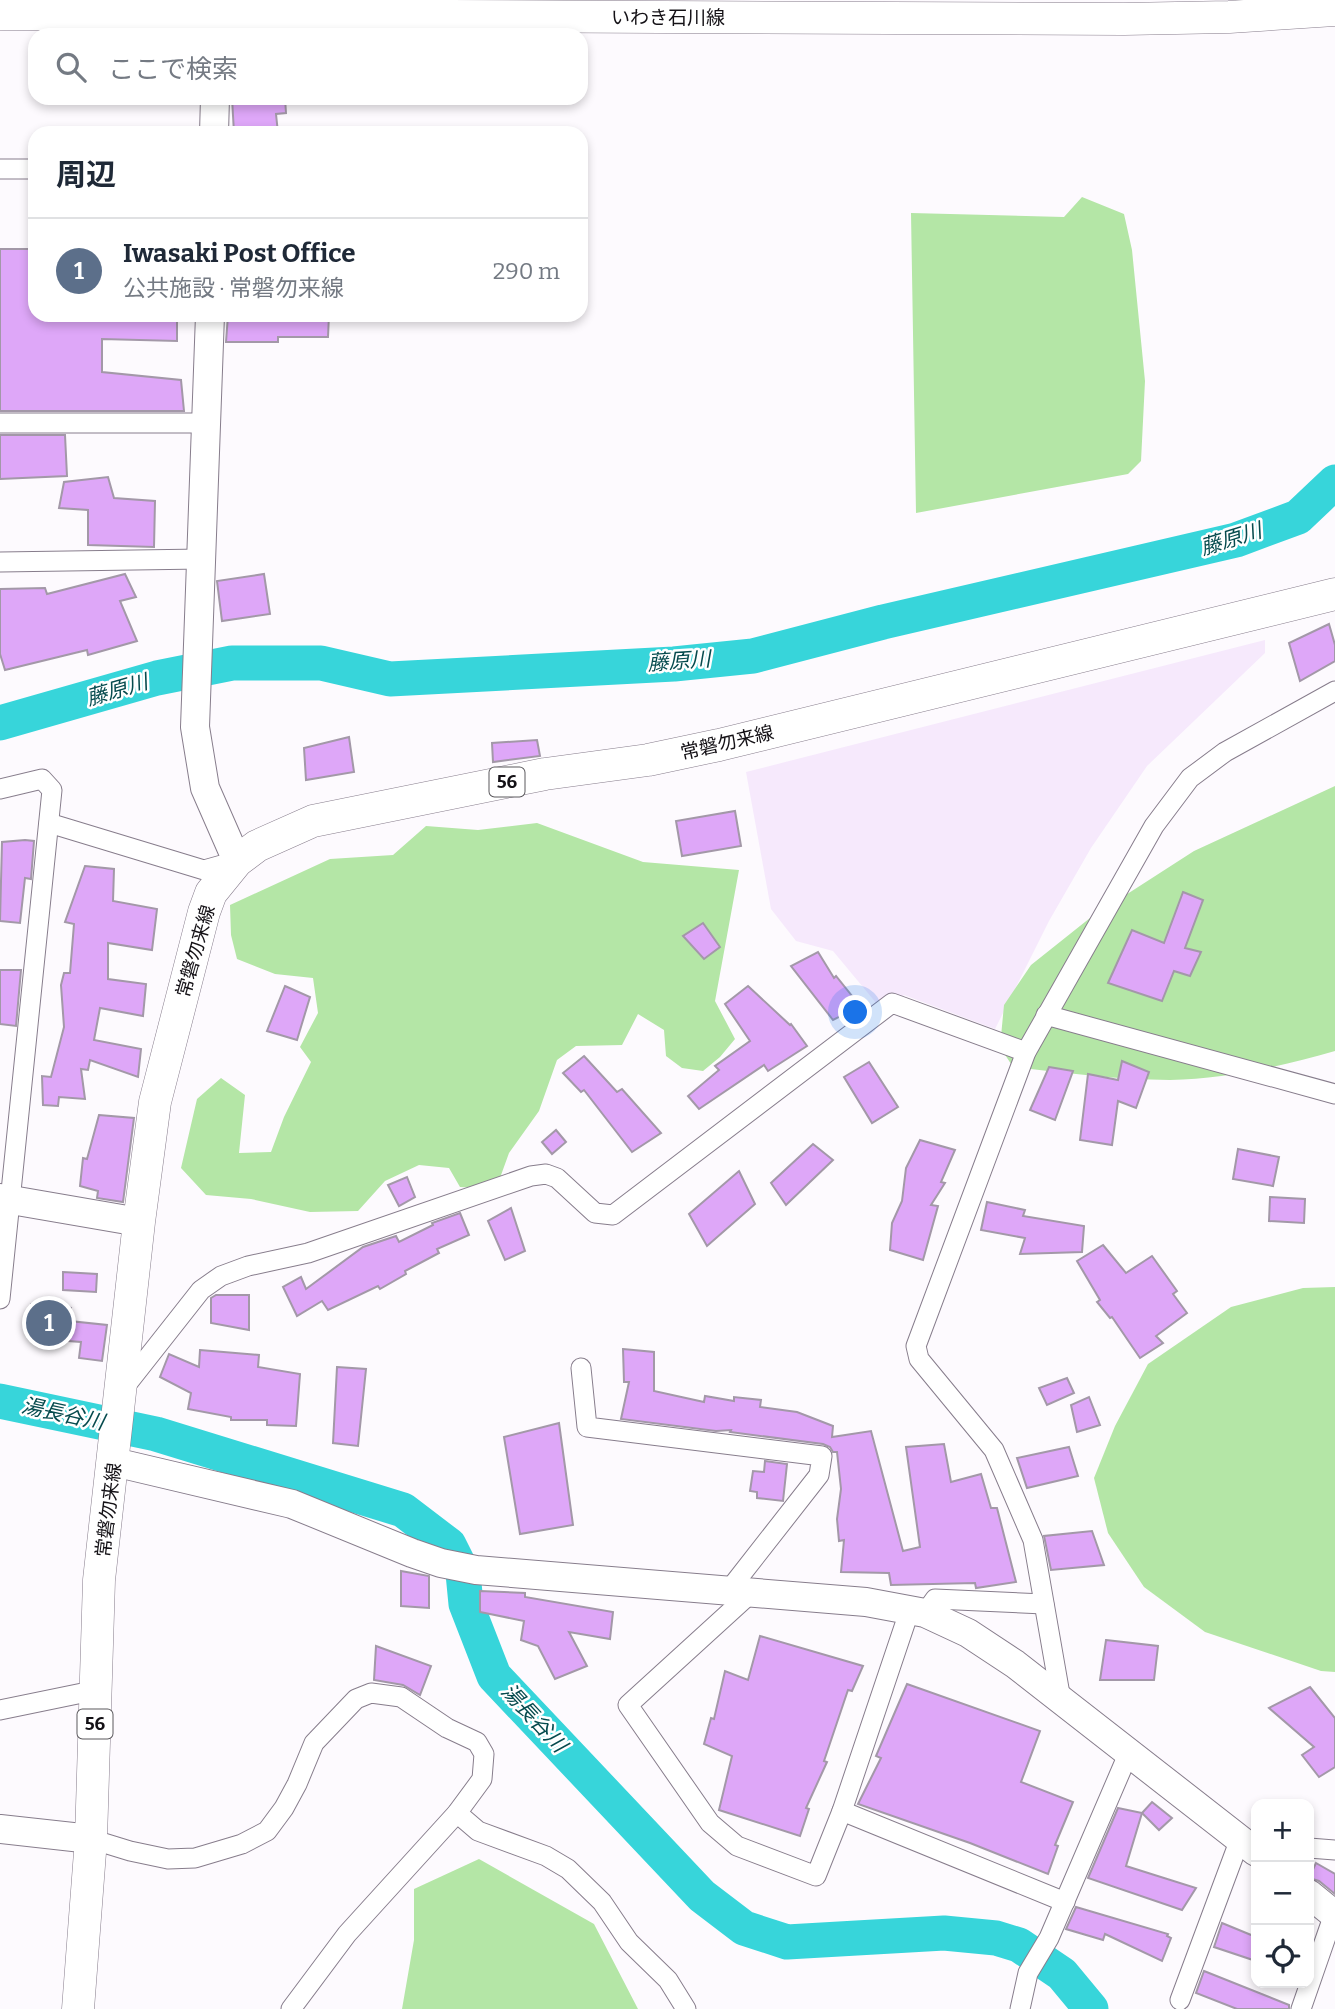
<!DOCTYPE html>
<html lang="ja">
<meta charset="utf-8">
<style>
:root{--surface:#fff;--page:#f2f2f3;--text:#1f2937;--muted:#747a83;--line:#e0e1e3;--accent:#2563eb}
body{margin:0;font-family:Bitter,"Noto Sans JP",serif;background:var(--page);color:var(--text)}
.controls{position:absolute;right:21px;bottom:21px;display:grid;overflow:hidden;border-radius:14px;box-shadow:0 4px 10px #0003}
.controls button{width:63px;height:63px;display:grid;place-items:center;padding:0;border:0;border-bottom:2px solid var(--line);background:var(--surface);color:var(--text);font:35px sans-serif}
.you{position:absolute;left:856px;top:1013px;width:24px;height:24px;margin:-18px;border:5px solid #fff;border-radius:50%;background:#1a73e8;box-shadow:0 0 0 10px #1a73e833}
.badge{display:grid;place-items:center;width:46px;height:46px;border-radius:50%;background:var(--accent);color:#fff;font-size:23px;font-weight:700}
.pin{position:absolute;translate:-50% -50%;border:4px solid #fff;box-shadow:0 2px 7px #0006}
.list{margin:0;padding:0;list-style:none}
h2{display:flex;justify-content:space-between;align-items:center;height:91px;margin:0;padding:0 28px;font-size:30px}
h2 small{font-size:23px;font-weight:400;color:var(--muted)}
.list li{display:grid;grid-template-columns:46px 1fr auto;gap:21px;align-items:center;box-sizing:border-box;height:105px;padding:0 28px;border-top:2px solid var(--line)}
.list b{display:block;font-size:26px;white-space:nowrap}
.list p{margin:0;font-size:23px;white-space:nowrap;color:var(--muted)}
.list em{font-size:23px;font-style:normal;color:var(--muted)}
.icon{flex:none;width:38px;height:38px;fill:none;stroke:currentColor;stroke-width:2;stroke-linecap:round;stroke-linejoin:round}
.map{position:relative;flex:none;width:1335px;height:2009px;overflow:hidden}
.search{position:absolute;background:var(--surface);box-shadow:0 4px 10px #0003;left:28px;top:28px;width:560px;height:77px;display:flex;align-items:center;gap:18px;box-sizing:border-box;padding:0 24px;border-radius:21px;color:var(--muted);font-size:26px}
.panel{position:absolute;background:var(--surface);box-shadow:0 4px 10px #0003;left:28px;top:126px;width:560px;height:196px;border-radius:21px}
.map>svg:first-child{display:block}
</style>
<div class="map">
<svg width="1335" height="2009" viewBox="0 0 1335 2009">
<rect width="100%" height="100%" fill="#fdfafe"/>
<!-- built -->
<polygon fill="#f6e9fc" points="1265,640 1265,653 1147,766 1091,848 1049,921 995,1029 904,995 882,1010 833,951 796,941 771,909 746,772"/>
<!-- green -->
<g fill="#b4e6a6">
<polygon points="1082,197 1124,214 1132,250 1145,381 1141,461 1128,474 916,513 911,213 1064,217"/>
<path d="M1335,786V1051C1282,1066 1226,1079 1170,1080C1118,1080 1065,1073 1013,1067L1000,1047L1004,1005L1031,965L1090,918L1194,851Z"/>
<polygon points="537,823 643,862 739,870 715,1001 735,1039 720,1057 703,1071 682,1068 666,1056 664,1030 638,1014 622,1045 576,1046 557,1060 539,1111 509,1153 496,1189 460,1187 449,1168 419,1165 385,1181 358,1211 310,1212 251,1199 206,1195 181,1168 197,1099 221,1078 245,1095 239,1153 271,1152 284,1117 311,1062 300,1047 318,1013 313,978 275,974 237,959 231,935 230,905 330,859 393,855 426,826 478,830"/>
<polygon points="1335,1287 1335,1672 1321,1671 1205,1632 1144,1587 1108,1533 1094,1478 1115,1426 1148,1364 1231,1307 1303,1288"/>
<polygon points="479,1859 594,1924 638,2009 402,2009 414,1940 414,1889"/>
</g>
<g fill="none" stroke-linecap="round" stroke-linejoin="round">
<!-- river -->
<g stroke="#37d5da" stroke-width="35">
<polyline points="0,723 157,678 232,663 321,663 390,679 674,664 753,656 883,622 1236,540 1298,517 1335,482"/>
<polyline points="0,1401 156,1434 403,1510 449,1545 463,1573 466,1604 494,1676 702,1896 744,1928 787,1942 944,1933 996,1938 1019,1945 1062,1974 1091,2009"/>
</g>
</g>
<!-- building -->
<g fill="#dea7f8" stroke="#a398a8" stroke-width="2">
<polygon points="232,98 285,98 286,113 276,114 278,133 234,133"/>
<polygon points="0,249 35,249 35,315 177,315 177,341 102,339 102,372 181,380 184,411 0,411"/>
<polygon points="228,315 329,315 328,337 278,337 278,342 226,342"/>
<polygon points="0,435 65,435 67,476 0,479"/>
<polygon points="108,477 114,498 155,501 154,547 88,545 88,510 59,508 64,482"/>
<polygon points="125,574 136,597 120,601 137,641 88,655 87,650 5,670 0,654 0,589 45,588 47,594"/>
<polygon points="264,574 270,614 222,621 217,581"/>
<polygon points="1329,624 1335,645 1335,661 1300,681 1289,643"/>
<polygon points="349,737 354,772 306,780 304,748"/>
<polygon points="537,740 540,756 493,762 492,743"/>
<polygon points="735,811 741,846 682,856 676,821"/>
<polygon points="25,840 34,841 31,879 25,878 20,923 0,921 2,842"/>
<polygon points="85,866 114,869 113,901 157,909 152,950 108,943 108,979 146,984 143,1016 100,1008 94,1040 141,1049 138,1077 90,1060 88,1070 81,1069 85,1099 59,1097 58,1106 43,1105 42,1076 51,1077 64,1027 61,985 64,973 70,973 74,924 65,922"/>
<polygon points="1183,892 1203,900 1185,948 1201,952 1190,976 1174,971 1162,1001 1108,983 1132,930 1164,943"/>
<polygon points="703,923 720,947 704,959 683,936"/>
<polygon points="818,952 834,978 836,976 860,1006 833,1020 791,966"/>
<polygon points="0,970 21,970 16,1026 0,1024"/>
<polygon points="285,986 310,997 297,1040 267,1031"/>
<polygon points="748,986 790,1025 791,1024 807,1046 768,1071 764,1065 699,1109 688,1096 719,1070 715,1066 750,1041 725,1004"/>
<polygon points="584,1056 617,1092 622,1089 661,1133 632,1152 584,1090 581,1092 563,1073"/>
<polygon points="1122,1061 1149,1072 1136,1108 1118,1101 1112,1145 1080,1140 1088,1074 1118,1080"/>
<polygon points="869,1062 898,1107 872,1123 844,1077"/>
<polygon points="1049,1067 1073,1071 1055,1120 1030,1110"/>
<polygon points="99,1115 134,1118 123,1202 97,1198 98,1191 80,1186 83,1158 87,1159"/>
<polygon points="556,1130 566,1142 552,1154 542,1142"/>
<polygon points="920,1140 955,1150 941,1182 945,1183 931,1205 938,1206 923,1260 890,1250 892,1223 902,1201 906,1168"/>
<polygon points="813,1144 833,1160 786,1205 771,1183"/>
<polygon points="1238,1149 1279,1157 1273,1186 1233,1179"/>
<polygon points="739,1171 755,1204 707,1246 689,1214"/>
<polygon points="407,1177 415,1197 399,1206 388,1185"/>
<polygon points="1270,1197 1305,1199 1304,1223 1269,1221"/>
<polygon points="987,1202 1025,1210 1023,1216 1084,1226 1082,1252 1020,1254 1025,1238 981,1230"/>
<polygon points="511,1208 525,1251 505,1260 488,1221"/>
<polygon points="460,1213 469,1235 437,1249 439,1253 405,1271 406,1274 380,1289 378,1286 328,1310 322,1301 297,1316 283,1287 301,1277 306,1289 363,1247 396,1236 399,1242 433,1225 432,1223"/>
<polygon points="1103,1245 1126,1273 1152,1256 1177,1291 1173,1294 1187,1313 1156,1336 1163,1343 1140,1358 1112,1317 1110,1318 1097,1302 1100,1300 1077,1261"/>
<polygon points="63,1272 97,1274 96,1292 63,1290"/>
<polygon points="216,1295 249,1295 249,1330 211,1323 211,1298"/>
<polygon points="31,1304 71,1308 70,1321 107,1325 102,1361 79,1358 81,1342 28,1338"/>
<polygon points="623,1349 654,1352 654,1391 704,1402 705,1396 734,1401 734,1397 761,1400 760,1407 797,1412 833,1426 832,1437 871,1431 903,1551 920,1547 906,1447 944,1444 951,1482 981,1474 991,1508 997,1508 1016,1582 976,1588 975,1583 891,1585 889,1573 841,1572 844,1540 839,1541 837,1519 841,1489 837,1452 833,1452 830,1447 823,1444 730,1432 731,1430 716,1431 621,1419 629,1382 624,1382"/>
<polygon points="200,1350 259,1355 258,1367 300,1374 296,1426 267,1425 267,1420 231,1420 231,1417 188,1409 191,1393 160,1377 169,1354 199,1367"/>
<polygon points="337,1367 366,1369 358,1446 333,1443"/>
<polygon points="1067,1378 1074,1393 1047,1405 1039,1388"/>
<polygon points="1089,1397 1100,1425 1077,1432 1071,1405"/>
<polygon points="559,1423 573,1525 520,1534 504,1437"/>
<polygon points="1069,1447 1078,1476 1027,1488 1017,1458"/>
<polygon points="765,1461 787,1464 783,1501 757,1498 757,1492 750,1491 753,1471 764,1472"/>
<polygon points="1092,1531 1104,1565 1051,1570 1044,1536"/>
<polygon points="401,1571 429,1576 429,1608 401,1606"/>
<polygon points="480,1591 525,1593 525,1597 613,1612 610,1639 569,1632 587,1666 555,1679 538,1646 521,1640 524,1621 480,1612"/>
<polygon points="760,1636 863,1666 852,1691 848,1690 824,1761 827,1762 806,1808 809,1809 800,1836 719,1810 732,1756 704,1744 711,1718 714,1719 725,1671 748,1680"/>
<polygon points="1106,1640 1158,1646 1154,1680 1100,1680"/>
<polygon points="376,1646 431,1666 420,1695 403,1685 374,1680"/>
<polygon points="907,1684 1040,1731 1021,1782 1073,1802 1055,1845 1058,1846 1048,1874 970,1843 858,1804 881,1758 876,1756"/>
<polygon points="1310,1687 1335,1718 1335,1767 1319,1777 1302,1755 1314,1747 1269,1708"/>
<polygon points="1152,1802 1172,1818 1159,1830 1142,1813"/>
<polygon points="1118,1808 1142,1813 1126,1866 1196,1888 1182,1910 1088,1878"/>
<polygon points="1316,1863 1335,1874 1335,1894 1319,1881 1309,1878"/>
<polygon points="1076,1907 1168,1934 1167,1936 1171,1938 1162,1961 1105,1934 1103,1940 1066,1929"/>
<polygon points="1222,1923 1256,1937 1256,1961 1214,1947"/>
<polygon points="1204,1971 1289,2005 1289,2009 1237,2009 1196,1993"/>
</g>
<g fill="none" stroke-linecap="round" stroke-linejoin="round">
<!-- street casing -->
<g stroke="#877d8c" stroke-width="21">
<g id="street">
<polyline points="0,169 35,169"/>
<polyline points="0,423 207,423"/>
<polyline points="0,562 202,559"/>
<polyline points="0,789 42,779 52,790 0,1299"/>
<polyline points="49,823 204,870 236,861"/>
<polyline points="1046,1015 1335,1094"/>
<polyline points="581,1368 587,1427 822,1456 819,1475 729,1590"/>
<polyline points="123,1389 201,1290 221,1276 248,1266 308,1253 531,1176 546,1174 557,1178 595,1213 613,1215 892,1003 1026,1052"/>
<polyline points="752,1592 628,1705 710,1823 737,1846 816,1876 842,1811 910,1609"/>
<polyline points="925,1613 935,1599 1044,1604"/>
<polyline points="1061,1700 1033,1540 994,1450 919,1359 916,1346 1026,1052 1154,826 1190,778 1225,752 1335,691"/>
<polyline points="0,1710 97,1690"/>
<polyline points="842,1811 1065,1902"/>
<polyline points="457,1813 478,1831 546,1856 568,1869 602,1902 629,1942 668,1980 686,2009"/>
<polyline points="91,1839 130,1851 168,1859 195,1858 242,1844 267,1831 284,1808 297,1784 314,1743 356,1699 371,1693 401,1697 447,1728 477,1742 484,1754 482,1779 457,1813 347,1934 291,2009"/>
<polyline points="1309,1848 1335,1850"/>
<polyline points="1180,2000 1240,1839"/>
<polyline points="1020,2009 1028,1973 1049,1938 1129,1752"/>
<polyline points="1301,2009 1334,1914"/>
</g>
</g>
<!-- secondary casing -->
<g stroke="#877d8c" stroke-width="30">
<g id="secondary">
<polyline points="214,133 215,98"/>
<polyline points="210,315 195,727 205,788 237,861"/>
<polyline points="0,1198 139,1222"/>
<polyline points="114,1462 292,1504 412,1553 441,1563 476,1570 866,1602 925,1613 968,1633 1015,1664 1256,1852"/>
<polyline points="0,1829 91,1839"/>
<polyline points="1309,1894 1335,1915"/>
</g>
</g>
<!-- primary casing -->
<g stroke="#877d8c" stroke-width="33">
<g id="primary">
<polyline points="0,14 1124,19 1229,17 1335,10"/>
<polyline points="78,2009 91,1839 99,1580 139,1222 155,1102 204,912 211,893 237,861 257,846 313,821 545,774 648,760 719,745 1335,594"/>
</g>
</g>
<!-- street -->
<use href="#street" stroke="#fff" stroke-width="19"/>
<!-- secondary -->
<use href="#secondary" stroke="#fff" stroke-width="28"/>
<!-- primary -->
<use href="#primary" stroke="#fff" stroke-width="32"/>
</g>
<g text-anchor="middle" stroke-width="5" stroke-linejoin="round" paint-order="stroke">
<!-- shield labels -->
<g fill="#fff" stroke="#5a585c" stroke-width="2">
<rect x="489.5" y="767.5" width="35" height="29" rx="5"/>
<rect x="77.5" y="1709.5" width="35" height="29" rx="5"/>
</g>
<g font-size="18" font-weight="bold" fill="#141116">
<text x="507" y="788">56</text>
<text x="95" y="1730">56</text>
</g>
<!-- street labels -->
<g font-size="19" fill="#141116" stroke="#fff">
<text x="668" y="24">いわき石川線</text>
<text transform="translate(727 742) rotate(-13)" y="7">常磐勿来線</text>
<text transform="translate(195 951) rotate(-74)" y="7">常磐勿来線</text>
<text transform="translate(108 1510) rotate(-83)" y="7">常磐勿来線</text>
</g>
<!-- water labels -->
<g font-size="21" font-style="italic" fill="#064b4e" stroke="#fff">
<text transform="translate(1231 539) rotate(-17)" y="7">藤原川</text>
<text transform="translate(679 661) rotate(-4)" y="7">藤原川</text>
<text transform="translate(117 690) rotate(-16)" y="7">藤原川</text>
<text transform="translate(63 1414) rotate(12)" y="7">湯長谷川</text>
<text transform="translate(534 1718) rotate(47)" y="7">湯長谷川</text>
</g>
</g>
</svg>
<div class="controls">
<button>+</button>
<button>−</button>
<button><svg class="icon" aria-label="locate" viewBox="0 0 24 24"><circle cx="12" cy="12" r="6"/><path d="M12 2v4M12 18v4M2 12h4M18 12h4"/></svg></button>
</div>
<div class="you"></div>
<div class="pin badge" style="left:49px;top:1323px;background:#5c6f8a">1</div>
<div class="search"><svg class="icon" aria-label="search" viewBox="0 0 24 24"><circle cx="10" cy="10" r="6"/><path d="M15 15l6 6"/></svg>ここで検索</div>
<section class="panel">
<h2>周辺<small></small></h2>
<ul class="list">
<li><span class="badge" style="background:#5c6f8a">1</span><div><b>Iwasaki Post Office</b><p>公共施設 · 常磐勿来線</p></div><em>290 m</em></li>
</ul>
</section>
</div>
